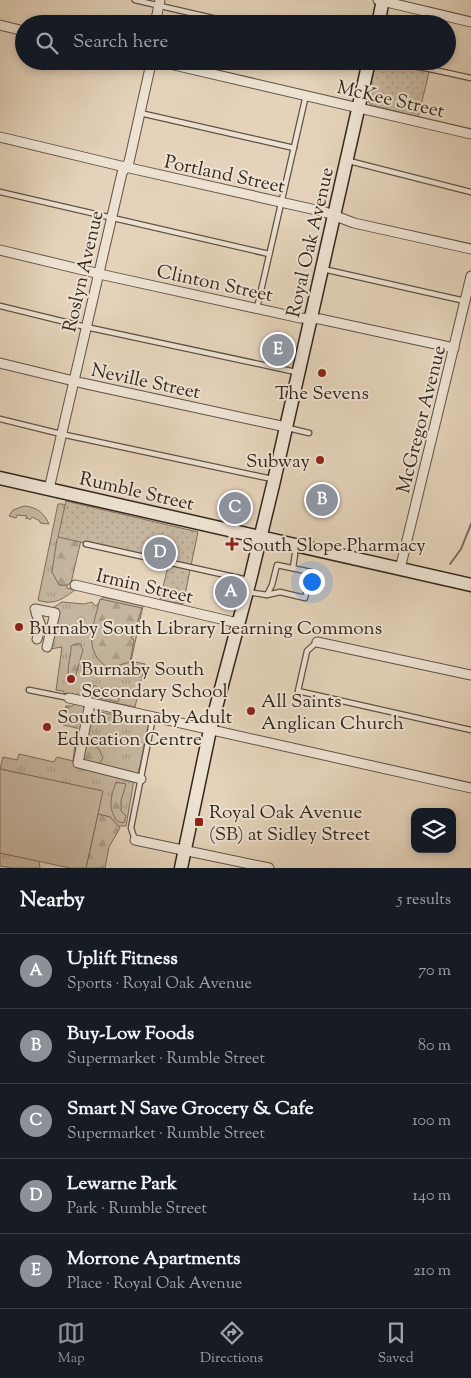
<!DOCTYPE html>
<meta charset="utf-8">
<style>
:root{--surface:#171b24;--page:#20242c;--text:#f1f3f6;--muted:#9ea1a6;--line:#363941;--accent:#8c9099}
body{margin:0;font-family:"Sorts Mill Goudy",serif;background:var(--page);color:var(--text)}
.controls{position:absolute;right:15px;bottom:15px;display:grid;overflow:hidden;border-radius:10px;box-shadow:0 2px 8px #0003}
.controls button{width:45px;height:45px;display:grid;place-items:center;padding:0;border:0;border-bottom:1px solid var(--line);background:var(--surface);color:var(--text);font:25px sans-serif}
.you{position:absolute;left:311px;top:581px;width:18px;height:18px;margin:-12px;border:4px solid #fff;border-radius:50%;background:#1a73e8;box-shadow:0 0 0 8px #1a73e833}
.badge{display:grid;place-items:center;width:32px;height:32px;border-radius:50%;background:var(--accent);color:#fff;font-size:16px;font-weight:700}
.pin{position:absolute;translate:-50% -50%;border:2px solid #fff;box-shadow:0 1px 5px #0006}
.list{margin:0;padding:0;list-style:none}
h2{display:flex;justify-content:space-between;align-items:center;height:65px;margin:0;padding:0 20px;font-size:21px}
h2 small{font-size:16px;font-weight:400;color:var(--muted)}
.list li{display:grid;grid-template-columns:32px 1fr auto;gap:15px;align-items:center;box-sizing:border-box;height:75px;padding:0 20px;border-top:1px solid var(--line)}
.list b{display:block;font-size:19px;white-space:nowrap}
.list p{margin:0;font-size:16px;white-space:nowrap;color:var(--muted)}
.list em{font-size:16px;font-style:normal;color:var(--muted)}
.icon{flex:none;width:28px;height:28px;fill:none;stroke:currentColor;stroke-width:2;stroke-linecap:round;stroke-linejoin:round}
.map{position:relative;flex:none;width:471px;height:868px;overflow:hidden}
.search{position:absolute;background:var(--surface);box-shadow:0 2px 8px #0003;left:15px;right:15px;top:15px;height:55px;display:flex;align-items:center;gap:12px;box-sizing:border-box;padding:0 18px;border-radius:28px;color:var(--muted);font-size:19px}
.sheet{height:440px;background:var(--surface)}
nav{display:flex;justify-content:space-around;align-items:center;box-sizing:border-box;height:70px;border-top:1px solid var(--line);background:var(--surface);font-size:14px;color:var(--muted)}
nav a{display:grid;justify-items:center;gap:2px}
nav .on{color:var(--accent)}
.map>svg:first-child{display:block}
</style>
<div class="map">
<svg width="471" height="868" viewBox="0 0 471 868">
<defs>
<pattern id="grass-tufts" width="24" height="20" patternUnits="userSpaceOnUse" patternTransform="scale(1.25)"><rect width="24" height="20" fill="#c6b69f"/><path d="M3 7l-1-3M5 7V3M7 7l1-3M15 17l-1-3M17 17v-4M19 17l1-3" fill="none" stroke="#ab9c88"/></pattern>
<pattern id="forest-firs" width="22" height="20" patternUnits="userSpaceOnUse" patternTransform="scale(1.25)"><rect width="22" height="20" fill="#c6b69f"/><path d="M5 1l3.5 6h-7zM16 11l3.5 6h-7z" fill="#ab9c88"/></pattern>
<pattern id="park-dots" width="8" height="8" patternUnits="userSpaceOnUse" patternTransform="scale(1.25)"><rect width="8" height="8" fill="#c6b69f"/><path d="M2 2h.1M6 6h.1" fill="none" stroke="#ab9c88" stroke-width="1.8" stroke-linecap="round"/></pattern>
</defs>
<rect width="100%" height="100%" fill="#e4d3ba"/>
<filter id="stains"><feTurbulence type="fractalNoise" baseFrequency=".004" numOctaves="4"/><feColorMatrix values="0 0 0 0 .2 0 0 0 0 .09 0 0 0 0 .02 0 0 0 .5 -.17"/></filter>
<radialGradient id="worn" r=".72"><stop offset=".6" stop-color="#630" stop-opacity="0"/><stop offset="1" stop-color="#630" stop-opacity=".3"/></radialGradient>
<!-- grass -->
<g fill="url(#grass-tufts)" stroke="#7e6e5e">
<path d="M58,504H62L191,532L81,540L59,585H67V588L75,590C63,599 53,606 38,600Z"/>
<path d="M24,506C37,507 44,513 49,524L40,523V521L32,517L30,520L28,518L26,519L27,516L17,515L16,518L9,516L13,510Z"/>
<polygon points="103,597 143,606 131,661 145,664 135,707 73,694 65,694 63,691 56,690 62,647 50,649 51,609 62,602 84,604 92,602 96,606"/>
<polygon points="74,704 83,705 85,710 74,766 134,780 126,826 118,826 110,817 98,814 102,791 0,769 3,757 17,760 19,754 54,762 57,757 73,761 77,728 63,725 68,708 65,707 66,706 72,706"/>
<polygon points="92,710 149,723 138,775 82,763"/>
<polygon points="0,853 39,861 40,868 12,868 0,866"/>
</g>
<!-- forest -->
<g fill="url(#forest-firs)" stroke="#7e6e5e">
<polygon points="60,536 82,536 71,583 67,585 59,585 52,572 57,539"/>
<path d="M100,599L142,608L134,633L131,638L134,640L130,662L109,668C81,652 94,624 100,599Z"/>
<path d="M75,644H80L83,650L74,681H71C64,670 72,658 71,646Z"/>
<polygon points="94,685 100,689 104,688 107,695 116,688 118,690 118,695 120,697 118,702 92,696 89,694"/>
<polygon points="87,741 99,749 103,758 98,765 82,760"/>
<path d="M116,782L126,784L121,801V811L126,816L124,823L118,822C107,809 111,796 116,782Z"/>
<polygon points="98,814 110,817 120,828 109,847 105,868 86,868"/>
</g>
<!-- park -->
<g fill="url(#park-dots)" stroke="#7e6e5e">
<polygon points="376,61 385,61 430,69 418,117 371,105 367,99"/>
<polygon points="66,501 198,532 183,604 160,600 169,562 58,537"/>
</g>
<!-- pitch -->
<polygon fill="#c6b69f" stroke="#7e6e5e" points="0,769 103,791 86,868 70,868 0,853"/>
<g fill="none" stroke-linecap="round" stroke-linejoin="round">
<!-- stream -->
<polyline stroke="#7a6b5b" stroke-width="2" points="450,564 461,549 471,524"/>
<!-- lane casing -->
<g stroke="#615244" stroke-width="7">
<g id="lane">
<polyline points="135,0 238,24"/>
<polyline points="385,61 430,69 471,78"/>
<polyline points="140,113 294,148"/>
<polyline points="349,161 471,192"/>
<polyline points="0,192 269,254"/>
<polyline points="323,269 465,301"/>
<polyline points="0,306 86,327 296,372"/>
<polyline points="257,308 306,95"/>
<polyline points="0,419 61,434 272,479"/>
<polyline points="288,428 309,433"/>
<polyline points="86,544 248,580"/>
<polyline points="293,568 296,547"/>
<polyline points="247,592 267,595 280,592 305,598 311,572 277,565 272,585 267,595"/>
<polyline points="317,642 307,651 298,691 471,730"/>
<polyline points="29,690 69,698"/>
<polyline points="135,840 131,828 153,717"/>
</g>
</g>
<!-- street casing -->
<g stroke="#615244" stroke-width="11">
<g id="street">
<polyline points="378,0 471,22"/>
<polyline points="155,24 160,0"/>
<polyline points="0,25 24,31"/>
<polyline points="157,61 471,134"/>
<polyline points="0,137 125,167 325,212 354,223 471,249"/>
<polyline points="0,250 104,275 300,318 320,319 454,348"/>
<polyline points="0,363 82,383 286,427"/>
<polyline points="49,489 122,173 129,162 150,68 149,61"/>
<polyline points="400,569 471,276"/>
<polyline points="75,585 238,623"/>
<polyline points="35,609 55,613 47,647"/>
<polyline points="36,613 41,626 37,639"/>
<polyline points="317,642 471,675"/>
<polyline points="69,698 471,788"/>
<polyline points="90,703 78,763 141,779"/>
<polyline points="135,840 269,868"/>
</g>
</g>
<!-- secondary casing -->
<g stroke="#35271d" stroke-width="15">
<g id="secondary">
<polyline points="378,24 383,0"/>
<polyline points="0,478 471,585"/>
<polyline points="181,868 210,730 250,580 273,485 369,61"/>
</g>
</g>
<!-- lane -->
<use href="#lane" stroke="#ede2d2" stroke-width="4.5"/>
<!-- street -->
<use href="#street" stroke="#ede2d2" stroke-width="9"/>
<!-- secondary -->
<use href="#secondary" stroke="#ede2d2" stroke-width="12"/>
</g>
<!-- markers -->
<g fill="#8f2418" stroke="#ede2d2" stroke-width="2">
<circle cx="322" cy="373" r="5"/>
<circle cx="320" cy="460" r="5"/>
<path d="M229.5 536.5h5v5h5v5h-5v5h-5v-5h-5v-5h5z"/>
<circle cx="19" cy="627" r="5"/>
<circle cx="71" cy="679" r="5"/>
<circle cx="251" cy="711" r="5"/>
<circle cx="47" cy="727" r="5"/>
<rect x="194" y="817" width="10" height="10" rx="2.5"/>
</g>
<g text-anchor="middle" stroke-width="4" stroke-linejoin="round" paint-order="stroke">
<!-- street labels -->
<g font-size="19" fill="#35271d" stroke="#ede2d2">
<text transform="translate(391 98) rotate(13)" y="7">McKee Street</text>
<text transform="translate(225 173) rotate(12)" y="7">Portland Street</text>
<text transform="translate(309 242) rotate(-77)" y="7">Royal Oak Avenue</text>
<text transform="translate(82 271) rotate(-77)" y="7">Roslyn Avenue</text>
<text transform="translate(215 282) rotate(12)" y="7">Clinton Street</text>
<text transform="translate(146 380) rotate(12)" y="7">Neville Street</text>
<text transform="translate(420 419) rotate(-76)" y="7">McGregor Avenue</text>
<text transform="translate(137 490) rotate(13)" y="7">Rumble Street</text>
<text transform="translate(145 585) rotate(13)" y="7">Irmin Street</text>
</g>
<!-- poi labels -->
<g font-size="19" fill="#35271d" stroke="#ede2d2" text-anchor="start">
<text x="322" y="399" text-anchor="middle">The Sevens</text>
<text x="310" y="467" text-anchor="end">Subway</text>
<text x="242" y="551">South Slope Pharmacy</text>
<text x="29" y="634">Burnaby South Library Learning Commons</text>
<text x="81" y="675">Burnaby South<tspan x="81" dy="22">Secondary School</tspan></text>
<text x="261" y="707">All Saints<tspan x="261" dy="22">Anglican Church</tspan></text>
<text x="57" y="723">South Burnaby Adult<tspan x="57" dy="22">Education Centre</tspan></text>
<text x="209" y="818">Royal Oak Avenue<tspan x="209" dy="22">(SB) at Sidley Street</tspan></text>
</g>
</g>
<rect width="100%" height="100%" filter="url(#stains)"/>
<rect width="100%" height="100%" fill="url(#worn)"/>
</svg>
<div class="controls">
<button><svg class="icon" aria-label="layers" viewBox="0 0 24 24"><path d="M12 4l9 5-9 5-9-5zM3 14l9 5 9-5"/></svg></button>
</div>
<div class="you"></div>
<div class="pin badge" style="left:231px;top:592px">A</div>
<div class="pin badge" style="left:322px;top:500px">B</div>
<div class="pin badge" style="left:235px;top:508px">C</div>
<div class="pin badge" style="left:160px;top:553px">D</div>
<div class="pin badge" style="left:278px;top:350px">E</div>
<div class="search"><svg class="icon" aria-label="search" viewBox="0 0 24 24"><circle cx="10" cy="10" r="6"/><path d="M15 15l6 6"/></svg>Search here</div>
</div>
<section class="sheet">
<h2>Nearby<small>5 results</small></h2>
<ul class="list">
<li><span class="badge">A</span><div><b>Uplift Fitness</b><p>Sports · Royal Oak Avenue</p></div><em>70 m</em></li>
<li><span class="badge">B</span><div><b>Buy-Low Foods</b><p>Supermarket · Rumble Street</p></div><em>80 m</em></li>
<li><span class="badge">C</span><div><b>Smart N Save Grocery &amp; Cafe</b><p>Supermarket · Rumble Street</p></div><em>100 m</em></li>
<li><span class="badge">D</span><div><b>Lewarne Park</b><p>Park · Rumble Street</p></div><em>140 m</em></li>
<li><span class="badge">E</span><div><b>Morrone Apartments</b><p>Place · Royal Oak Avenue</p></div><em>210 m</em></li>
</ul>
</section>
<nav>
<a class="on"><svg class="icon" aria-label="map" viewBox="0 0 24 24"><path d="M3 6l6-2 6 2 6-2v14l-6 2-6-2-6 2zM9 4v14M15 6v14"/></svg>Map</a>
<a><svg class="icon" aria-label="directions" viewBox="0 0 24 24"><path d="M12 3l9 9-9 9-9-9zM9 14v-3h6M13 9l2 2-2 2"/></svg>Directions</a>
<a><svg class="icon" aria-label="saved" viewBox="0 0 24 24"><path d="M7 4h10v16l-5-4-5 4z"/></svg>Saved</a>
</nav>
